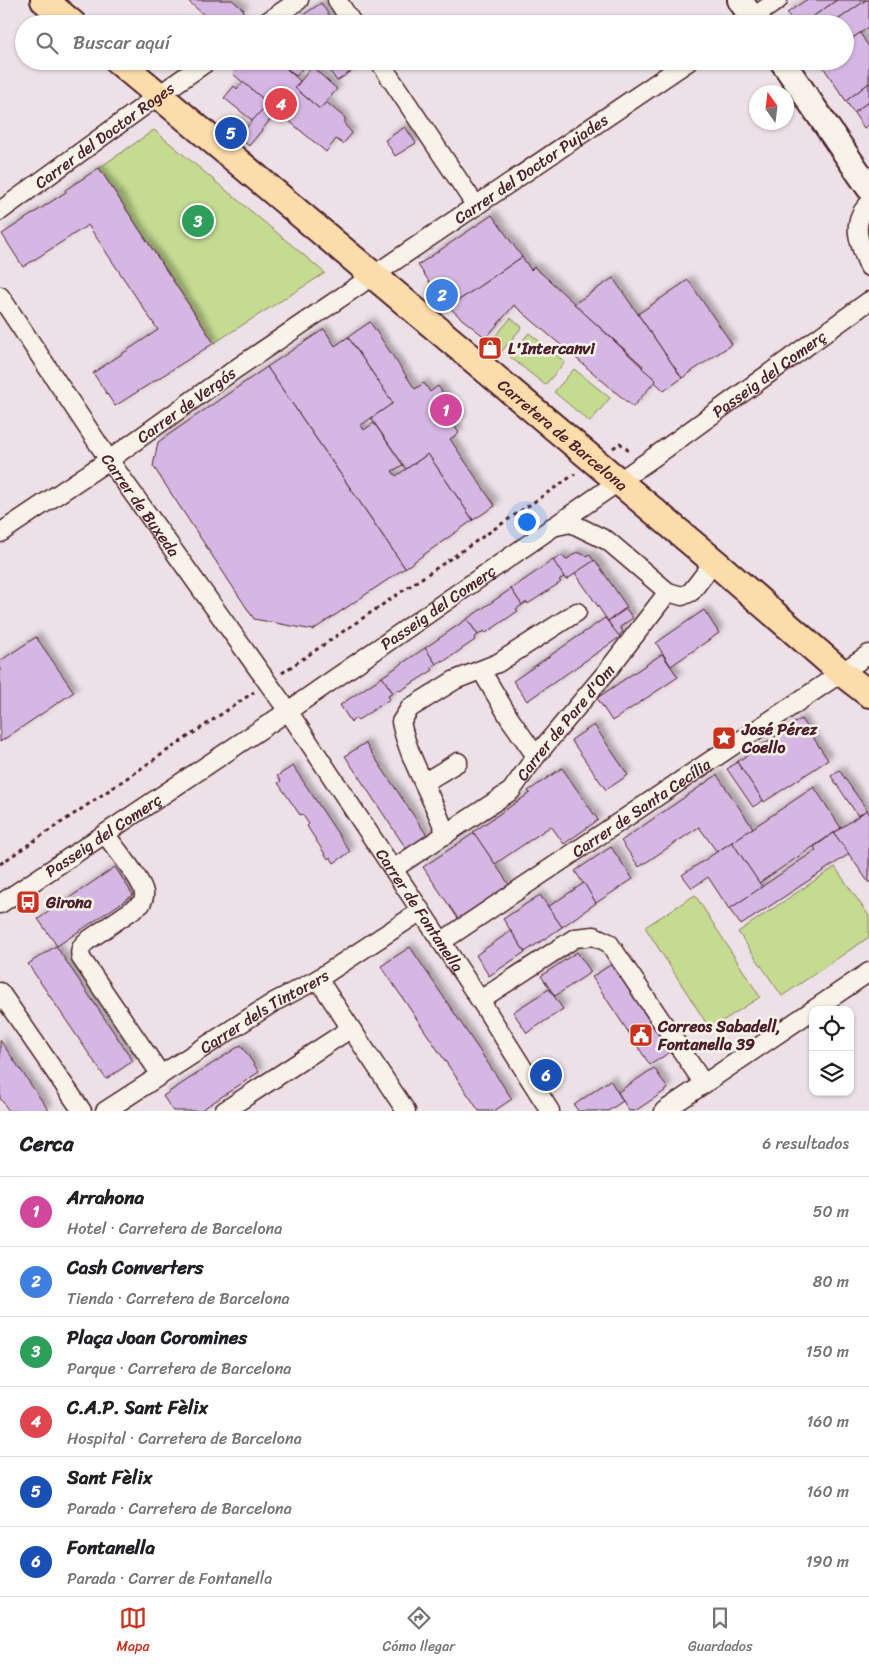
<!DOCTYPE html>
<html lang="es">
<meta charset="utf-8">
<style>
:root{--surface:#fff;--page:#f6f6f6;--text:#202124;--muted:#757577;--line:#e0e0e0;--accent:#c8321e}
body{margin:0;font-family:Sriracha,sans-serif;background:var(--page);color:var(--text)}
.controls{position:absolute;right:15px;bottom:15px;display:grid;overflow:hidden;border-radius:10px;box-shadow:0 1px 4px #0004}
.controls button{width:45px;height:45px;display:grid;place-items:center;padding:0;border:0;border-bottom:1px solid var(--line);background:var(--surface);color:var(--text);font:25px sans-serif}
.compass{position:absolute;left:749px;top:85px;width:45px;height:45px;border-radius:50%;background:var(--surface);box-shadow:0 1px 4px #0004;rotate:346deg}
.you{position:absolute;left:526px;top:521px;width:18px;height:18px;margin:-12px;border:4px solid #fff;border-radius:50%;background:#1a73e8;box-shadow:0 0 0 8px #1a73e833}
.badge{display:grid;place-items:center;width:32px;height:32px;border-radius:50%;background:var(--accent);color:#fff;font-size:16px;font-weight:700}
.pin{position:absolute;translate:-50% -50%;border:2px solid #fff;box-shadow:0 1px 5px #0006}
.list{margin:0;padding:0;list-style:none}
h2{display:flex;justify-content:space-between;align-items:center;height:65px;margin:0;padding:0 20px;font-size:21px}
h2 small{font-size:16px;font-weight:400;color:var(--muted)}
.list li{display:grid;grid-template-columns:32px 1fr auto;gap:15px;align-items:center;box-sizing:border-box;height:70px;padding:0 20px;border-top:1px solid var(--line)}
.list b{display:block;font-size:19px;white-space:nowrap}
.list p{margin:0;font-size:16px;white-space:nowrap;color:var(--muted)}
.list em{font-size:16px;font-style:normal;color:var(--muted)}
.icon{flex:none;width:28px;height:28px;fill:none;stroke:currentColor;stroke-width:2;stroke-linecap:round;stroke-linejoin:round}
.map{position:relative;flex:none;width:869px;height:1111px;overflow:hidden}
.search{position:absolute;background:var(--surface);box-shadow:0 1px 4px #0004;left:15px;right:15px;top:15px;height:55px;display:flex;align-items:center;gap:12px;box-sizing:border-box;padding:0 18px;border-radius:28px;color:var(--muted);font-size:19px}
.sheet{height:485px;background:var(--surface)}
nav{display:flex;justify-content:space-around;align-items:center;box-sizing:border-box;height:70px;border-top:1px solid var(--line);background:var(--surface);font-size:14px;color:var(--muted)}
nav a{display:grid;justify-items:center;gap:2px}
nav .on{color:var(--accent)}
.map>svg:first-child{display:block}
</style>
<div class="map">
<svg width="869" height="1111" viewBox="0 0 869 1111">
<defs>
<filter id="shadow"><feDropShadow dx="4.5" dy="-4.5" stdDeviation="2.5" flood-color="#0004"/></filter>
</defs>
<rect width="100%" height="100%" fill="#ede1e7"/>
<filter id="ink" filterUnits="userSpaceOnUse"><feTurbulence type="fractalNoise" baseFrequency=".02" numOctaves="2"/><feDisplacementMap in="SourceGraphic" scale="10" xChannelSelector="R" yChannelSelector="G"/><feConvolveMatrix kernelMatrix="1 2 1 2 8 2 1 2 1" color-interpolation-filters="sRGB"/></filter>
<g filter="url(#ink)">
<!-- green -->
<g fill="#c4db91" stroke="#877d5e">
<polygon points="154,130 325,273 214,343 99,168"/>
<polygon points="511,318 522,327 502,351 491,341"/>
<polygon points="529,333 565,362 545,385 509,356"/>
<polygon points="574,369 610,398 590,422 554,392"/>
<polygon points="835,867 869,916 869,937 782,996 738,932"/>
<polygon points="695,895 760,997 710,1029 645,927"/>
</g>
<!-- building -->
<g fill="#d6b7e4" stroke="#4a1f2b" filter="url(#shadow)">
<polygon points="187,0 232,0 244,10 232,24 214,24"/>
<polygon points="806,0 837,0 802,24 794,24 787,13"/>
<polygon points="837,0 866,0 832,24 802,24"/>
<polygon points="866,0 869,0 869,27 845,43 845,24 832,24"/>
<polygon points="321,3 335,24 294,24 293,22"/>
<polygon points="860,33 869,47 869,83 846,101 819,61 845,61 845,43"/>
<polygon points="244,61 278,61 300,81 295,88 320,109 326,102 345,118 345,125 352,133 343,144 336,139 326,152 233,74"/>
<polygon points="278,61 308,61 296,76"/>
<polygon points="322,61 336,61 327,67"/>
<polygon points="336,61 360,61 362,64 337,81 327,67"/>
<polygon points="312,67 337,89 320,109 295,88"/>
<polygon points="243,82 268,103 253,121 224,98 234,86 237,89"/>
<polygon points="869,83 869,101 854,113 846,101"/>
<polygon points="869,101 869,125 864,128 854,113"/>
<polygon points="268,103 277,111 249,146 238,137 242,132 233,125 236,120 246,128"/>
<polygon points="405,127 416,143 395,156 385,140"/>
<polygon points="99,168 214,343 115,406 93,373 158,330 88,225 23,267 2,234 66,192 65,190"/>
<polygon points="492,215 522,257 449,307 443,302 418,265"/>
<polygon points="522,257 531,270 534,267 549,280 656,380 633,407 514,305 486,338 462,319 449,307"/>
<polygon points="613,278 682,378 664,391 655,382 656,380 642,368 643,366 574,304"/>
<polygon points="688,280 732,344 682,378 638,314"/>
<polygon points="370,322 415,389 424,383 430,392 438,386 461,419 453,424 459,433 450,439 495,506 473,520 428,454 406,469 371,418 393,403 348,337"/>
<polygon points="324,329 335,346 348,337 393,403 361,425 364,430 374,423 403,465 392,471 396,476 428,454 473,520 405,568 267,367"/>
<polygon points="267,367 405,568 313,630 254,619 153,466 158,442"/>
<polygon points="577,552 587,556 589,554 594,561 566,580 553,561 562,555 566,560"/>
<polygon points="553,560 564,577 559,580 561,582 528,604 527,602 522,605 511,589"/>
<polygon points="595,560 627,607 608,621 575,573"/>
<polygon points="511,589 522,605 516,609 518,611 486,633 484,631 478,635 467,619"/>
<polygon points="626,609 633,618 620,627 623,632 618,636 608,621"/>
<polygon points="704,610 719,633 671,666 656,643"/>
<polygon points="605,618 620,637 527,701 513,681"/>
<polygon points="467,619 478,635 474,638 475,640 443,662 442,660 436,664 425,648"/>
<polygon points="36,637 74,692 0,742 0,661"/>
<polygon points="425,648 436,664 431,667 433,670 400,691 399,689 393,693 382,677"/>
<polygon points="662,654 678,677 612,721 597,698"/>
<polygon points="382,677 393,693 388,696 390,699 358,720 356,718 351,722 340,705"/>
<polygon points="801,719 828,760 764,802 737,762"/>
<polygon points="594,725 628,775 606,790 571,740"/>
<polygon points="365,743 428,837 407,850 345,756"/>
<polygon points="737,762 763,800 753,807 727,769"/>
<polygon points="293,766 350,852 334,863 330,857 328,859 307,826 309,824 302,814 300,815 278,783 281,781 277,776"/>
<polygon points="562,768 598,820 564,844 551,826 495,864 473,832 530,793 528,791"/>
<polygon points="839,770 867,810 858,816 831,776"/>
<polygon points="717,775 753,828 717,852 699,827 639,867 621,841"/>
<polygon points="814,787 841,828 759,883 732,842"/>
<polygon points="867,810 869,813 869,883 834,833"/>
<polygon points="474,833 510,886 459,920 423,867"/>
<polygon points="834,833 849,854 741,925 729,909 816,850 814,847"/>
<polygon points="732,842 762,887 729,909 708,877 692,888 682,875"/>
<polygon points="611,847 633,879 596,903 575,871"/>
<polygon points="115,867 133,895 57,946 38,919"/>
<polygon points="584,883 596,903 562,927 548,907"/>
<polygon points="540,895 562,927 525,952 503,919"/>
<polygon points="511,931 525,952 489,976 476,955"/>
<polygon points="56,946 133,1061 106,1079 28,964"/>
<polygon points="410,947 512,1099 494,1111 479,1111 381,966"/>
<polygon points="577,952 591,972 555,996 541,976"/>
<polygon points="612,964 670,1052 650,1065 592,977"/>
<polygon points="549,989 563,1009 527,1033 513,1012"/>
<polygon points="0,1040 49,1111 9,1111 0,1098"/>
<polygon points="241,1045 259,1072 200,1111 173,1111 163,1096"/>
<polygon points="654,1068 668,1089 635,1111 629,1111 618,1092"/>
<polygon points="610,1080 623,1101 608,1111 578,1111 574,1105"/>
</g>
<g fill="none" stroke-linecap="round" stroke-linejoin="round">
<!-- street casing -->
<g stroke="#4a1f2b" stroke-width="21">
<g id="street">
<polyline points="337,0 353,24"/>
<polyline points="264,24 299,0"/>
<polyline points="743,24 778,0"/>
<polyline points="379,61 476,206"/>
<path d="M869,204C849,222 860,246 869,267"/>
<path id="s1" d="M0,211L159,95L208,61"/>
<path id="s2" d="M0,296L109,460L288,711L480,1000L550,1111"/>
<polyline points="552,527 571,523 608,541 668,592"/>
<path id="s3" d="M0,533L109,460L237,368L689,61"/>
<polyline points="481,670 510,719 536,756"/>
<polyline points="425,782 458,762"/>
<path d="M105,834C113,845 143,881 144,893C145,897 143,900 141,904L87,941C81,946 79,950 81,958L161,1075"/>
<path d="M446,835C433,797 409,761 401,722L410,708L455,680L498,663L577,612"/>
<path id="s4" d="M393,869L511,791L536,756L608,670L668,592L682,596L691,592L714,562"/>
<path id="s5" d="M0,904L288,711L654,457L869,301"/>
<path id="s6" d="M441,942L869,654"/>
<polyline points="318,979 406,1111"/>
<polyline points="0,992 82,1111"/>
<polyline points="480,1000 575,938 594,936 609,943 704,1084"/>
<polyline points="813,1010 869,972"/>
<path id="s7" d="M105,1111L274,1002L318,979L421,911"/>
<polyline points="224,1111 350,1029"/>
<polyline points="664,1111 813,1010"/>
</g>
</g>
<!-- secondary casing -->
<g stroke="#4a1f2b" stroke-width="28">
<g id="secondary">
<polyline points="740,0 756,24"/>
<polyline points="782,61 869,188"/>
</g>
</g>
<!-- primary casing -->
<g stroke="#4a1f2b" stroke-width="30">
<g id="primary">
<polyline points="44,0 73,24"/>
<path id="s8" d="M118,61L717,564L842,673L869,694"/>
</g>
</g>
<!-- path -->
<g stroke="#4a1f2b" stroke-width="3" stroke-dasharray="4 4" stroke-linecap="butt">
<polyline points="613,448 620,443 630,452"/>
<polyline points="282,673 575,474"/>
<polyline points="0,864 254,692"/>
</g>
<!-- street -->
<use href="#street" stroke="#f7f3e8" stroke-width="18"/>
<!-- secondary -->
<use href="#secondary" stroke="#f7f3e8" stroke-width="24"/>
<!-- primary -->
<use href="#primary" stroke="#fddcac" stroke-width="26"/>
</g>
</g>
<!-- icons -->
<defs>
<g id="shop-square" transform="scale(1.25)"><rect x="-9" y="-9" width="18" height="18" rx="4" fill="#c8321e" stroke="#f7f3e8"/><path d="M-5-2.5h2.3a2.7 3.5 0 0 1 5.4 0H5L5.5 6h-11ZM-1.5-2.5h3a1.5 2.3 0 0 0-3 0Z" fill="#fff"/></g>
<g id="sight-square" transform="scale(1.25)"><rect x="-9" y="-9" width="18" height="18" rx="4" fill="#c8321e" stroke="#f7f3e8"/><path d="M0-6L1.8-2.2L6-1.7L2.9 1.2L3.7 5.4L0 3.3L-3.7 5.4L-2.9 1.2L-6-1.7L-1.8-2.2Z" fill="#fff"/></g>
<g id="bus-square" transform="scale(1.25)"><rect x="-9" y="-9" width="18" height="18" rx="4" fill="#c8321e" stroke="#f7f3e8"/><path d="M-5-6H5V4H4V6H2V4H-2V6H-4V4H-5ZM-3.5-4V0h7V-4ZM-3.5 1.2v1.5H-2V1.2ZM2 1.2v1.5H3.5V1.2Z" fill="#fff"/></g>
<g id="civic-square" transform="scale(1.25)"><rect x="-9" y="-9" width="18" height="18" rx="4" fill="#c8321e" stroke="#f7f3e8"/><path d="M-.6-6.5H3V-4.5H.6V-3L4-1V1h2V6H-6V1h2V-1L-.6-3ZM-1.2 2.5V6h2.4V2.5Z" fill="#fff"/></g>
</defs>
<g fill-rule="evenodd">
<use href="#shop-square" x="490" y="348"/>
<use href="#sight-square" x="724" y="738"/>
<use href="#bus-square" x="28" y="902"/>
<use href="#civic-square" x="641" y="1035"/>
</g>
<g text-anchor="middle" stroke-width="5" stroke-linejoin="round" paint-order="stroke">
<!-- street labels -->
<g font-size="16" fill="#4a1f2b" stroke="#f7f3e8">
<text dy="6" stroke="none"><textPath href="#s1" startOffset="129">Carrer del Doctor Roges</textPath></text>
<text dy="6" stroke="none"><textPath href="#s3" startOffset="644">Carrer del Doctor Pujades</textPath></text>
<text dy="6" stroke="none"><textPath href="#s5" startOffset="934">Passeig del Comerç</textPath></text>
<text dy="6" stroke="none"><textPath href="#s3" startOffset="226">Carrer de Vergós</textPath></text>
<text dy="6" stroke="none"><textPath href="#s8" startOffset="581">Carretera de Barcelona</textPath></text>
<text dy="6" stroke="none"><textPath href="#s2" startOffset="252">Carrer de Buxeda</textPath></text>
<text dy="6" stroke="none"><textPath href="#s5" startOffset="529">Passeig del Comerç</textPath></text>
<text dy="6" stroke="none"><textPath href="#s4" startOffset="229">Carrer de Pare d'Om</textPath></text>
<text dy="6" stroke="none"><textPath href="#s6" startOffset="241">Carrer de Santa Cecília</textPath></text>
<text dy="6" stroke="none"><textPath href="#s5" startOffset="124">Passeig del Comerç</textPath></text>
<text dy="6" stroke="none"><textPath href="#s2" startOffset="744">Carrer de Fontanella</textPath></text>
<text dy="6" stroke="none"><textPath href="#s7" startOffset="188">Carrer dels Tintorers</textPath></text>
</g>
<!-- poi labels -->
<g font-size="16" font-weight="bold" fill="#4a1f2b" stroke="#f7f3e8" text-anchor="start">
<text x="508" y="354">L'Intercanvi</text>
<text x="742" y="735">José Pérez<tspan x="742" dy="18">Coello</tspan></text>
<text x="46" y="908">Girona</text>
<text x="658" y="1032">Correos Sabadell,<tspan x="658" dy="18">Fontanella 39</tspan></text>
</g>
</g>
</svg>
<div class="controls">
<button><svg class="icon" aria-label="locate" viewBox="0 0 24 24"><circle cx="12" cy="12" r="6"/><path d="M12 2v4M12 18v4M2 12h4M18 12h4"/></svg></button>
<button><svg class="icon" aria-label="layers" viewBox="0 0 24 24"><path d="M12 4l9 5-9 5-9-5zM3 14l9 5 9-5"/></svg></button>
</div>
<svg class="compass" viewBox="-18 -18 36 36"><path d="M0-13l5 13h-10z" fill="#e53935"/><path d="M0 13l5-13h-10z" fill="#757577"/></svg>
<div class="you"></div>
<div class="pin badge" style="left:446px;top:410px;background:#d1479c">1</div>
<div class="pin badge" style="left:442px;top:295px;background:#3f7fe0">2</div>
<div class="pin badge" style="left:198px;top:221px;background:#2e9e5b">3</div>
<div class="pin badge" style="left:281px;top:104px;background:#e0444e">4</div>
<div class="pin badge" style="left:231px;top:133px;background:#1a4fb4">5</div>
<div class="pin badge" style="left:546px;top:1075px;background:#1a4fb4">6</div>
<div class="search"><svg class="icon" aria-label="search" viewBox="0 0 24 24"><circle cx="10" cy="10" r="6"/><path d="M15 15l6 6"/></svg>Buscar aquí</div>
</div>
<section class="sheet">
<h2>Cerca<small>6 resultados</small></h2>
<ul class="list">
<li><span class="badge" style="background:#d1479c">1</span><div><b>Arrahona</b><p>Hotel · Carretera de Barcelona</p></div><em>50 m</em></li>
<li><span class="badge" style="background:#3f7fe0">2</span><div><b>Cash Converters</b><p>Tienda · Carretera de Barcelona</p></div><em>80 m</em></li>
<li><span class="badge" style="background:#2e9e5b">3</span><div><b>Plaça Joan Coromines</b><p>Parque · Carretera de Barcelona</p></div><em>150 m</em></li>
<li><span class="badge" style="background:#e0444e">4</span><div><b>C.A.P. Sant Fèlix</b><p>Hospital · Carretera de Barcelona</p></div><em>160 m</em></li>
<li><span class="badge" style="background:#1a4fb4">5</span><div><b>Sant Fèlix</b><p>Parada · Carretera de Barcelona</p></div><em>160 m</em></li>
<li><span class="badge" style="background:#1a4fb4">6</span><div><b>Fontanella</b><p>Parada · Carrer de Fontanella</p></div><em>190 m</em></li>
</ul>
</section>
<nav>
<a class="on"><svg class="icon" aria-label="map" viewBox="0 0 24 24"><path d="M3 6l6-2 6 2 6-2v14l-6 2-6-2-6 2zM9 4v14M15 6v14"/></svg>Mapa</a>
<a><svg class="icon" aria-label="directions" viewBox="0 0 24 24"><path d="M12 3l9 9-9 9-9-9zM9 14v-3h6M13 9l2 2-2 2"/></svg>Cómo llegar</a>
<a><svg class="icon" aria-label="saved" viewBox="0 0 24 24"><path d="M7 4h10v16l-5-4-5 4z"/></svg>Guardados</a>
</nav>
